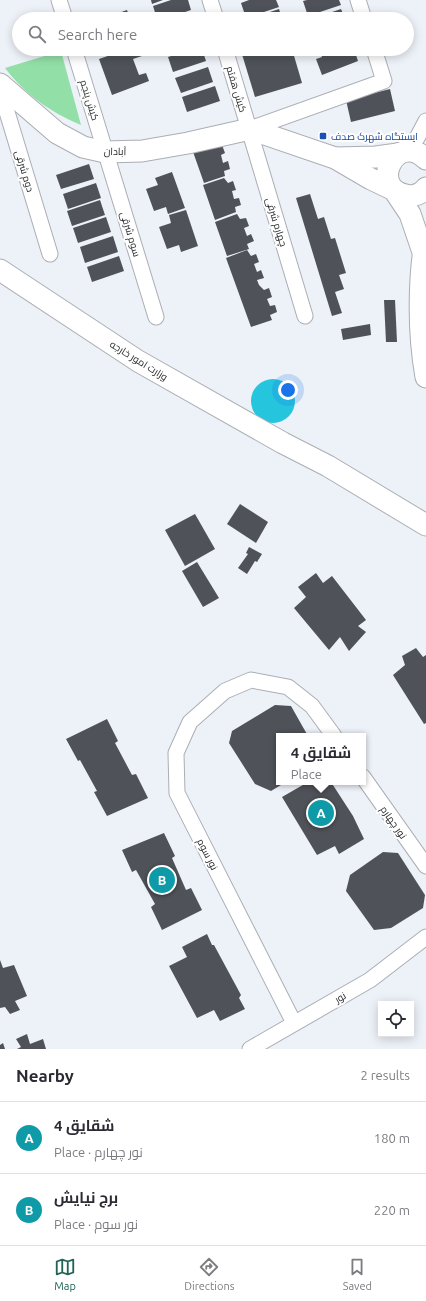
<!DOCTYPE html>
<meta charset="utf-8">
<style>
:root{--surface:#fff;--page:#f7f7f7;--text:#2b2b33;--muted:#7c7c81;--line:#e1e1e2;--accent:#206455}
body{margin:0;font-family:Ubuntu,Cairo,sans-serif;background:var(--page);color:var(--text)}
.controls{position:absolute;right:12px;bottom:12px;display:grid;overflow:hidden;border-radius:0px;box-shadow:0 2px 10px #0003}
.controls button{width:36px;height:36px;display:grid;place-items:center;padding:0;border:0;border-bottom:1px solid var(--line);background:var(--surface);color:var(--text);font:20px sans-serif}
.you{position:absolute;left:288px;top:390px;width:14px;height:14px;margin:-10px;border:3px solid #fff;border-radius:50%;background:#1a73e8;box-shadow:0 0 0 6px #1a73e833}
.badge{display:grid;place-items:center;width:26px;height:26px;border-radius:50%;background:var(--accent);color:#fff;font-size:13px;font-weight:700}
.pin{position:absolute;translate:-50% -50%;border:2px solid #fff;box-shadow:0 1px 4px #0006}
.popup{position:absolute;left:276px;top:733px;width:90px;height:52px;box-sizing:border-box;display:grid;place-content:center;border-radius:0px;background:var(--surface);filter:drop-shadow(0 1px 3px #0005);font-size:13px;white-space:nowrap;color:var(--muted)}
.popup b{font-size:15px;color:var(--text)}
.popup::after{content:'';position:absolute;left:50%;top:100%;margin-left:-8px;border:8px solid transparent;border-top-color:var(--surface)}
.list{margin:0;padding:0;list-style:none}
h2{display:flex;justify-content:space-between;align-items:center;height:52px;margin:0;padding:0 16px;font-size:17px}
h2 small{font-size:13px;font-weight:400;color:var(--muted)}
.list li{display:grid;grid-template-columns:26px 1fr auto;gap:12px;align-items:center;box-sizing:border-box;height:72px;padding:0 16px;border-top:1px solid var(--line)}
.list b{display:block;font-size:15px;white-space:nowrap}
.list p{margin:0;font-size:13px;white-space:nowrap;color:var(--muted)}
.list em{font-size:13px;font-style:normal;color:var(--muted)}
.icon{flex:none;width:22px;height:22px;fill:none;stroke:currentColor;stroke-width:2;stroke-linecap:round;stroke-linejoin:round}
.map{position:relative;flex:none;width:426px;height:1049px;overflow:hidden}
.search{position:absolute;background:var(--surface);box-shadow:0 2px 10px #0003;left:12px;right:12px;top:12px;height:44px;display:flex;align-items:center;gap:10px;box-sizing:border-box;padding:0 14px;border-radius:22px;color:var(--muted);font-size:15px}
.sheet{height:196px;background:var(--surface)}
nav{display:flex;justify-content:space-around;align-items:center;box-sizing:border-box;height:56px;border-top:1px solid var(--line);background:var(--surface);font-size:11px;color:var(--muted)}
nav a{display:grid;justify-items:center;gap:2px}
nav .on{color:var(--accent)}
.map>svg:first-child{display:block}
</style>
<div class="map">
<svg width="426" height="1049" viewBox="0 0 426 1049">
<rect width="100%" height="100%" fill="#edf1f8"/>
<!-- green -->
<path fill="#93dfa8" d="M61,51L81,125C50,112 26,95 5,68Z"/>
<!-- water -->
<circle fill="#25c5de" cx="273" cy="401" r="22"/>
<!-- building -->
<g fill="#4f5258">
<polygon points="151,0 163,0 152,4"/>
<polygon points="171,0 188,0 191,10 164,19 157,19 153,6"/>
<polygon points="249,0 276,0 279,7 246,18 241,3"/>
<polygon points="307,0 339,0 341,5 308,16 303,1"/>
<polygon points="279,9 282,19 249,19"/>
<polygon points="341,9 345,19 311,19"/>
<polygon points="127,10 130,19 102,19"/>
<polygon points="189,12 192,19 170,19"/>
<polygon points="128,49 139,49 142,56 133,59 139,75 146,73 149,81 112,95 99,59"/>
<polygon points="165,49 183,49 167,55"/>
<polygon points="193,49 202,49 206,61 173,72 168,57"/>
<polygon points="248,49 292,49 302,83 255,97 241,51"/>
<polygon points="319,49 354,49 358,61 322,75 316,59 322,57"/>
<polygon points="208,67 213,82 181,93 175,78"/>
<polygon points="215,86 220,101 187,112 182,97"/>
<polygon points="390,89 395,111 351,122 346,100"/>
<polygon points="222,145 225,153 221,155 223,163 228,161 230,169 224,171 225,176 204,183 192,149"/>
<polygon points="89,164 94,179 61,189 56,175"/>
<polygon points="172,172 185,208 168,214 166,207 154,211 146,189 158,185 155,178"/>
<polygon points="224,178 228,183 233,181 236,190 232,191 234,199 239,198 241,205 235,207 236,212 215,220 203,185"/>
<polygon points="96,183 101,198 68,209 63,194"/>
<polygon points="310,194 318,219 324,217 331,239 335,238 346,273 339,275 344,289 335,292 342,313 332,316 296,198"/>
<polygon points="100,200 105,215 72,226 67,211"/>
<polygon points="186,210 198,246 181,252 179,245 167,249 159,227 171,223 169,215"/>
<polygon points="237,214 240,219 246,218 249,226 244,228 247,236 251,234 254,241 247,244 249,249 227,256 215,222"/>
<polygon points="106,217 111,232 78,243 73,228"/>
<polygon points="113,236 118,252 85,263 80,247"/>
<polygon points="247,250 251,256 256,254 259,262 254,264 257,272 261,270 264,278 257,280 259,285 264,290 269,288 272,297 267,299 270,306 275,305 277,312 270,315 272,320 251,327 226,258"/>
<polygon points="119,256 124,271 92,282 87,267"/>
<polygon points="384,300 395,300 397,342 386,342"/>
<polygon points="370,324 371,335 343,340 341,329"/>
<polygon points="240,504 268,522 256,543 227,524"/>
<polygon points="195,514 215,549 185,566 165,530"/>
<polygon points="249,547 262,554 257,562 255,561 247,574 238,568 248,554 246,553"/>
<polygon points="197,562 219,598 203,607 182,571"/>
<polygon points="316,573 323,583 332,576 366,620 358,626 366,632 349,651 340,637 329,650 294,608 306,597 298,587"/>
<polygon points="416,648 423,657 426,655 426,723 424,724 393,675 405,665 402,656"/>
<polygon points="275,705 291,706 308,736 279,736 279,782 286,782 271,791 255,784 229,743 232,731"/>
<polygon points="107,719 118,741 115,743 132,775 136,774 148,798 107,816 94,792 97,791 80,760 78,761 66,739"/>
<polygon points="308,782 331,782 353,816 364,839 339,854 335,846 317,855 282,797"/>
<polygon points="164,833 175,856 172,858 186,890 191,888 202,910 162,930 151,907 155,904 136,870 132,872 122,850"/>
<polygon points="383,852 398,853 425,895 423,908 391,928 374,930 346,891 350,875"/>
<polygon points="207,934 212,945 214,945 241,995 239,998 245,1009 220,1021 214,1010 197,1018 169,966 187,957 182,947"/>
<polygon points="0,960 3,968 14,965 27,996 15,1001 20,1010 10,1014 5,1007 0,1008"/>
<polygon points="27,1034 30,1044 43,1039 46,1049 17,1049 21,1047 16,1039"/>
<polygon points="3,1043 5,1049 0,1049 0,1045"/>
</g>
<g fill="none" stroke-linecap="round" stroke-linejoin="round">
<!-- minor casing -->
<g stroke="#abaeb4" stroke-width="17">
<g id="minor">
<polyline points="59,0 65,19"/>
<polyline points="210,0 216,19"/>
<polyline points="358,0 364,19"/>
<polyline points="74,49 156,317"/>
<polyline points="225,49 305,316"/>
<polyline points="0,89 50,254"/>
<polyline points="250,129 384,81 374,49"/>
<polyline points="406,151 417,138 426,121"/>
<polyline points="363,777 426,866"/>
<polyline points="294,1023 177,793 176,753 190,722 225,691 251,680 288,687 312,706 334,736"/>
<polyline points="250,1049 370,980 426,937"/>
</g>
</g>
<!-- secondary casing -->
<g stroke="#abaeb4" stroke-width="23">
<g id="secondary">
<polyline points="0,84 57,133 83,147 105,152 142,151 188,143 250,129 335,158 371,179 394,190 410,214 423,252"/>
<polyline points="336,158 376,157 398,154"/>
<path d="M426,159C396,130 368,188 406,195C413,197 421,194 426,188"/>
<path d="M426,243C422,255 422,267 421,279C419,314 420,343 426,377"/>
<polyline points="0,270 138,361 283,443 328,466 426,525"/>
</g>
</g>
<!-- minor -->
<use href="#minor" stroke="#fff" stroke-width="15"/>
<!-- secondary -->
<use href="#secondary" stroke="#fff" stroke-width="21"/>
</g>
<!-- markers -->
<rect fill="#1a4fb4" stroke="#fefefe" stroke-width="1.5" x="319" y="132" width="8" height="8" rx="2"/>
<g text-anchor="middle" stroke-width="4" stroke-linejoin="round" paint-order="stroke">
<!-- street labels -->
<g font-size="10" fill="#1f2022" stroke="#fefefe">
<text transform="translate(237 89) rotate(73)" y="4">کیش هفتم</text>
<text transform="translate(90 100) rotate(73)" y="4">کیش پنجم</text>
<text transform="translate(115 151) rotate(1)" y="4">آبادان</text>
<text transform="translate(25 171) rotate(73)" y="4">دوم شرقی</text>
<text transform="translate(277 222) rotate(73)" y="4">چهارم شرقی</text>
<text transform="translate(131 234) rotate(73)" y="4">سوم شرقی</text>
<text transform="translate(139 360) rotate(32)" y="4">وزارت امور خارجه</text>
<text transform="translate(394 822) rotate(55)" y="4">نور چهارم</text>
<text transform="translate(208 854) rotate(63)" y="4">نور سوم</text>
<text transform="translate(340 997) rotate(-30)" y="4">نور</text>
</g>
<!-- transit labels -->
<g font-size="10" fill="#164399" stroke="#fefefe" text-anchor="start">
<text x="331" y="140">ایستگاه شهرک صدف</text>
</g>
</g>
</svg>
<div class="controls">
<button><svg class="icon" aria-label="locate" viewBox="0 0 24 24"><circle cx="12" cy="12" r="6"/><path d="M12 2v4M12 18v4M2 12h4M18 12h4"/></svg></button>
</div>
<div class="you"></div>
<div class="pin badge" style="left:321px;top:813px;background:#0f9aa8">A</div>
<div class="popup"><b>شقایق 4</b>Place</div>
<div class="pin badge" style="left:162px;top:880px;background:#0f9aa8">B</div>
<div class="search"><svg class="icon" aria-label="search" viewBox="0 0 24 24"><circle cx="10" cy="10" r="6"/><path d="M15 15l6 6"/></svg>Search here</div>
</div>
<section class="sheet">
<h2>Nearby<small>2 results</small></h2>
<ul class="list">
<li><span class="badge" style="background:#0f9aa8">A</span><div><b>شقایق 4</b><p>Place · نور چهارم</p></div><em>180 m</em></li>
<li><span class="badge" style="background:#0f9aa8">B</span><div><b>برج نیایش</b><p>Place · نور سوم</p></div><em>220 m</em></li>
</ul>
</section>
<nav>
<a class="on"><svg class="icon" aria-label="map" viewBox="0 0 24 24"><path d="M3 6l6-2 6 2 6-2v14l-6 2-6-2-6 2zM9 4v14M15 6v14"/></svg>Map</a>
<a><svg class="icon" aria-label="directions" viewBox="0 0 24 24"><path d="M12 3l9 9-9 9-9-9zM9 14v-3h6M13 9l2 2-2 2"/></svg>Directions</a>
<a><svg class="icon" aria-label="saved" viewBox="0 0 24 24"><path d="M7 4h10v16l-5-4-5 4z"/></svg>Saved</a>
</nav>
